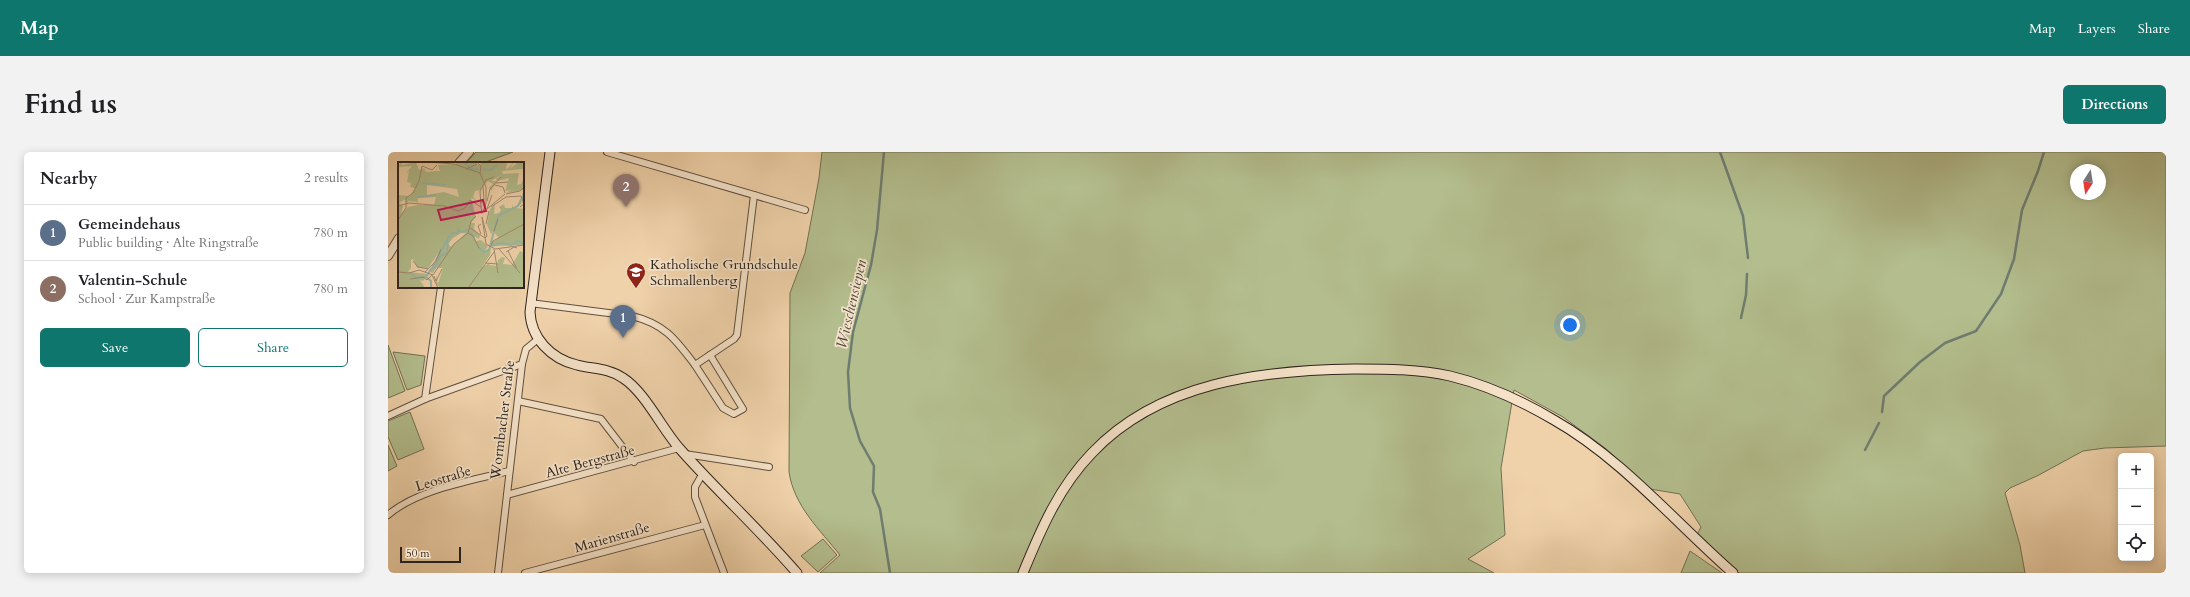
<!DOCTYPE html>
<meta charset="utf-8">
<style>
:root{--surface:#fff;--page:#f2f2f2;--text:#202124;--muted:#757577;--line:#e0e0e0;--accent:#0f766e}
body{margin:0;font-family:Cardo,serif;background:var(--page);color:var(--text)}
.controls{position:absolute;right:12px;bottom:12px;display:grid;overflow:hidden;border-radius:6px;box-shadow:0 2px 10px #0003}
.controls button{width:36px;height:36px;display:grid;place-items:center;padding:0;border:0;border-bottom:1px solid var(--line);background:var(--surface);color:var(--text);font:20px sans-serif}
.compass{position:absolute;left:1682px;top:12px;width:36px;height:36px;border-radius:50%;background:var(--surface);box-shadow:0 2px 10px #0003;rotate:192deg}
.scale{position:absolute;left:12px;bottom:10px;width:61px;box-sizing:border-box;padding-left:4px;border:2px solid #2f241e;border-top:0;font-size:11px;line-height:14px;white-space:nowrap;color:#2f241e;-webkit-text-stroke:3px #f5e2c8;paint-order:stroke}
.you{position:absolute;left:1182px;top:173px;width:14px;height:14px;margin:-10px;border:3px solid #fff;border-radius:50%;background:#1a73e8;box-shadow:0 0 0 6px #1a73e833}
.badge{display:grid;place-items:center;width:26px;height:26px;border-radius:50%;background:var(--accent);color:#fff;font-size:13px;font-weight:700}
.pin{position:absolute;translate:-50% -33px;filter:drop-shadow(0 1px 2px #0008)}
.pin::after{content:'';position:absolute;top:21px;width:14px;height:12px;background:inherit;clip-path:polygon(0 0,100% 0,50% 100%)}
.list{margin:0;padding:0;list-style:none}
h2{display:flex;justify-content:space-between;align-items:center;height:52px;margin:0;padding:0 16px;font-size:17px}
h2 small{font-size:13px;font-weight:400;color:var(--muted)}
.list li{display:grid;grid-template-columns:26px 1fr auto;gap:12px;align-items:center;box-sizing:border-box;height:56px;padding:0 16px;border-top:1px solid var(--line)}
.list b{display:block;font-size:15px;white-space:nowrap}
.list p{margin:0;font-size:13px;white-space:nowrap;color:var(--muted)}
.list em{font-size:13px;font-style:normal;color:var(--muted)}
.actions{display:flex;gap:8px;padding:12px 16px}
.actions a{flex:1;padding:9px 0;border:1px solid var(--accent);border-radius:6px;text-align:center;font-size:14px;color:var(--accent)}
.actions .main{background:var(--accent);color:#fff}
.icon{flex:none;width:22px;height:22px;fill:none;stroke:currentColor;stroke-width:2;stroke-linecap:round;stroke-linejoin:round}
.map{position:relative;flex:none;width:1778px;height:421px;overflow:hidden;border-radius:6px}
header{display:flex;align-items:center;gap:24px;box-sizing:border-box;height:56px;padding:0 20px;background:var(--accent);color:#fff}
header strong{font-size:19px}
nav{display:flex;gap:22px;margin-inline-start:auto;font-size:14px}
.intro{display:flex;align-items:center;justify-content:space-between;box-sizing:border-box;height:96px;padding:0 24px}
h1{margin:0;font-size:28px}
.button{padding:10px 18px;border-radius:6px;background:var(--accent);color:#fff;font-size:14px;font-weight:700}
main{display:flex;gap:24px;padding:0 24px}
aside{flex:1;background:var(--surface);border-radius:6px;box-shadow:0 2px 10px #0003}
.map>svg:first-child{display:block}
</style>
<header>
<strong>Map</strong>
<nav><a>Map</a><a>Layers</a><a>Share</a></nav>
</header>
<div class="intro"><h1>Find us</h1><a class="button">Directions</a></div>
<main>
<aside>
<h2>Nearby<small>2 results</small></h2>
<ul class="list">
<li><span class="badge" style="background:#5c6f8a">1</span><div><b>Gemeindehaus</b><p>Public building · Alte Ringstraße</p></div><em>780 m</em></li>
<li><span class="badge" style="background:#8d6e63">2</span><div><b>Valentin-Schule</b><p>School · Zur Kampstraße</p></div><em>780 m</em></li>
</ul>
<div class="actions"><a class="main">Save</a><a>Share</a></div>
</aside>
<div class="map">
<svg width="1778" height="421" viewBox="0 0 1778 421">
<rect width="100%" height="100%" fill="#f0d2aa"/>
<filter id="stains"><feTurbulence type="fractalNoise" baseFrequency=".005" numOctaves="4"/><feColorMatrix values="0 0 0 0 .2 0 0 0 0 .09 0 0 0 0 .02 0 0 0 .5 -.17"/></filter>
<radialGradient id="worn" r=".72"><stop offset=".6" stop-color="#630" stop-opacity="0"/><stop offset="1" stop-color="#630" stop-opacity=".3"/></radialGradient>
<!-- green -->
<g fill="#b3bd8d" stroke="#717056" fill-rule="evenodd">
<polygon points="88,0 125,0 95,11 78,11"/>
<path d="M434,0H1778V294L1717,296L1695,299L1649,324L1622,336L1617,341L1632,393L1637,421H1351L1309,383L1313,375L1292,342L1262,337L1217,296L1175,265L1126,238L1113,316L1117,383L1080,407L1106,421H432L452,403C432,378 406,354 401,320L402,141L417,101L431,26ZM1688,18H1712V42H1688Z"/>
<polygon points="0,193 17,239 0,246"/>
<polygon points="5,200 37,204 33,233 19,238"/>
<polygon points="22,260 36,297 10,308 0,285 0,269"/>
<polygon points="0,293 9,314 0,319"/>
<polygon points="435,387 449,403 430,420 413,404"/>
<polygon points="1302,399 1334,421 1293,421"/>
</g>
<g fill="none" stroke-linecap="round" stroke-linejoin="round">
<!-- stream -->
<g stroke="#6f7d70" stroke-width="2.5">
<polyline points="496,0 489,78 483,113 465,180 460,220 462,256 472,289 486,314 485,340 492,357 502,421"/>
<polyline points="1332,0 1355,64 1360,106"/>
<polyline points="1353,166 1358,143 1359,122"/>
<polyline points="1494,260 1496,244 1532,210 1557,191 1588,179 1613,142 1626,107 1634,58 1650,19 1656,0"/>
<polyline points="1477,298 1491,271"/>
</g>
<!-- minor casing -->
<g stroke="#5f5041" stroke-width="8">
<g id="minor">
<polyline points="219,0 417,58"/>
<path d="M142,151L244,164C277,172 288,188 307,213L346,187L349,183L366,43"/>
<polyline points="307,213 335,256 346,262 355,257 322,203"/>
<polyline points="37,247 53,135"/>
<polyline points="130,249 213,267 246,310"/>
<polyline points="0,264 37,247 134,212"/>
<polyline points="297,302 381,315"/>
<polyline points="315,321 307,335 307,345 336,421"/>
<polyline points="119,343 291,296"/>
<path d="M0,363C30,337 83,329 121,319"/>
<polyline points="110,421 134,212 138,197 150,187"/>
<polyline points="137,421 317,373"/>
</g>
</g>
<!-- tertiary casing -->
<g stroke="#5f5041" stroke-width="10">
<g id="tertiary">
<polyline points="71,11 81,0"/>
<polyline points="0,104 11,86"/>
</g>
</g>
<!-- secondary casing -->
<g stroke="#2f241e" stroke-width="11">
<g id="secondary">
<path d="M162,0L142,160C143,186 163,207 189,213C204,217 221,216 235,226C257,240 274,277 292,297C330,340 372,378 409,421"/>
<path d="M635,421C653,377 671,335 704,301C771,230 874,218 967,217C998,217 1031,217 1062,224C1099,233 1134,249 1166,268C1233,306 1287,370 1345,421"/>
</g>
</g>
<!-- minor -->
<use href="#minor" stroke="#f5e2c8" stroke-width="6"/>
<!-- tertiary -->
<use href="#tertiary" stroke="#f5e2c8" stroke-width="8"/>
<!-- secondary -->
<use href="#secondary" stroke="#f5e2c8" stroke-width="9"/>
</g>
<!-- icons -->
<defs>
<g id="school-pin" transform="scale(1)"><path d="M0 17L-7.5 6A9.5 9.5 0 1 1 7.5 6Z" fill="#8f2418" stroke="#f5e2c8"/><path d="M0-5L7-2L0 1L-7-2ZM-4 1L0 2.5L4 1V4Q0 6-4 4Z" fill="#fff"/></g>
</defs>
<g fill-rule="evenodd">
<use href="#school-pin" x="248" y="120"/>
</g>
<g text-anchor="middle" stroke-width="3.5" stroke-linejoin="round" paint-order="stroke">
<!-- poi labels -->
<g font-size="14" fill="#2f241e" stroke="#f5e2c8" text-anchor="start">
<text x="262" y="117">Katholische Grundschule<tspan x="262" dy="16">Schmallenberg</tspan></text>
</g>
<!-- street labels -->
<g font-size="14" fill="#2f241e" stroke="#f5e2c8">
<text transform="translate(114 268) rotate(-83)" y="5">Wormbacher Straße</text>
<text transform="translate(202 309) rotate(-15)" y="5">Alte Bergstraße</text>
<text transform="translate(55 326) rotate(-17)" y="5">Leostraße</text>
<text transform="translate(224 385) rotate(-16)" y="5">Marienstraße</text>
</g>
<!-- water labels -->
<g font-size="15" font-style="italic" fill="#4a4940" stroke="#f5e2c8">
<text transform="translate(463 152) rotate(-77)" y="5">Wieschensiepen</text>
</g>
</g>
<!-- overview -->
<g transform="translate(10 10)">
<rect width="126" height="126" fill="#f0d2aa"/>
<path d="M3,0L4,3L18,0L21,8L26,6L28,10L42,9L40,3L58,2V0H76L83,4L82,0H109L108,8L116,0L112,7L120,0H126V7L104,9L105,12L121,11L119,23L123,22L126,15L125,28L108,31L113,28L107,29L111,16L99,19L98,17L105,12L93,19H99L93,29L91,26L95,22L90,19L82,28L77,29L75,35L78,38L73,36L78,55L73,61H77L76,67L82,73L81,77L76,74L78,79L83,78L90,84L86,90L93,85L92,93L84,105L94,100L91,103L99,104L100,98L104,95L107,96L105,102L114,103L122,89L126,91V126H42L38,121V114L40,122L45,106H38L35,111L32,110L41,90L30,106H19L15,97L13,98V106L10,110L30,112L25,119L22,118L27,126H0V112L2,111L0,109V33L12,34L17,26L12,25L13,21L9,20L11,9L8,11L14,4L0,5ZM29,23L59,27L61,35L46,30L29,33ZM38,35L36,43H20V36ZM7,37L9,44L10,39L19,40V38L20,43L10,45L3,52L5,44L1,41ZM63,71H68L53,85L50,82L55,76ZM126,31V36L125,35L123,42L118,46L126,47V83L94,84V80L101,76L95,69L93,72L89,63L92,47L97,43L96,52L101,51L103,48L101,45L106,42L107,46H114V42L115,46L118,45Z" fill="#b3bd8d" fill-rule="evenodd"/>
<path fill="none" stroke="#9ab8a6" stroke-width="2" d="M66,0L72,6L81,8M84,7L92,8L99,3M24,21L48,23M19,35L38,33M73,41L75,53M94,84L103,81L113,83L120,79L126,81M80,85L86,90L91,88L100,54L120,44L126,32M34,106L49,78M13,111L18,116L28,115L33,107L37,106L42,94L49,91L50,76L55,71H60V68L64,70L70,68L76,75M28,115L33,119V126"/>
<path fill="none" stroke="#a38c72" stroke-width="1" d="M29,0L56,2L82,11M79,0L83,4L82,11L88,25V41L85,50M24,4L34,8L39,3M68,7L79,2M98,21L110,20M97,23L105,25L107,31M108,32L122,29L126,25M108,35L123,34L126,42L122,45M89,39L92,27L103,15M83,41L86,38L85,24M0,44L11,41L46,44L60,49L67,46L72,38L83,45L84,52M83,45L82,29L88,18L96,15M93,45L108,35M89,47L94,33M89,47L107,32M84,55L88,82L97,87L126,83M84,55L89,74L87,76M0,58L8,46V36L15,31L21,19L24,4M88,62L91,49M72,66L87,76M96,69L100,57M70,71L75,74L81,86M83,72L80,64L83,62M93,84L95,79L126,62M96,87L100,111M101,87L122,111M110,89L119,107M108,90L116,85L119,86M15,99L20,105L30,107M87,101L100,102M0,110L11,111L21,108L35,113L56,82L70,71L73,59L78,54M27,110L38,99L43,87M34,113L40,126M36,114L38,119L44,107M12,117L25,115L29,118L34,113M70,126L96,90"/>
<path fill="#c2185b" fill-opacity="0.15" stroke="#c2185b" stroke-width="2" d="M85,38L88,49L43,58L40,48Z"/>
<rect width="126" height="126" fill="none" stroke="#2f241e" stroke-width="2"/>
</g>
<rect width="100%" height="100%" filter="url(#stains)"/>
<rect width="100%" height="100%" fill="url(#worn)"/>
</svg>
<div class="controls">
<button>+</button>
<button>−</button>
<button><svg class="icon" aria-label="locate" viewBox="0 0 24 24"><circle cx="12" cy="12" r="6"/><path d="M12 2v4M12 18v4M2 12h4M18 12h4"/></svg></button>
</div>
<svg class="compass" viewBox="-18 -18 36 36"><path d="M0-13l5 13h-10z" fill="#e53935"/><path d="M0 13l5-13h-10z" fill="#757577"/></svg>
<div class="scale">50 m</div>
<div class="you"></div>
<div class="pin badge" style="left:235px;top:186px;background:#5c6f8a">1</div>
<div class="pin badge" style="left:238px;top:55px;background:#8d6e63">2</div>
</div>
</main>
